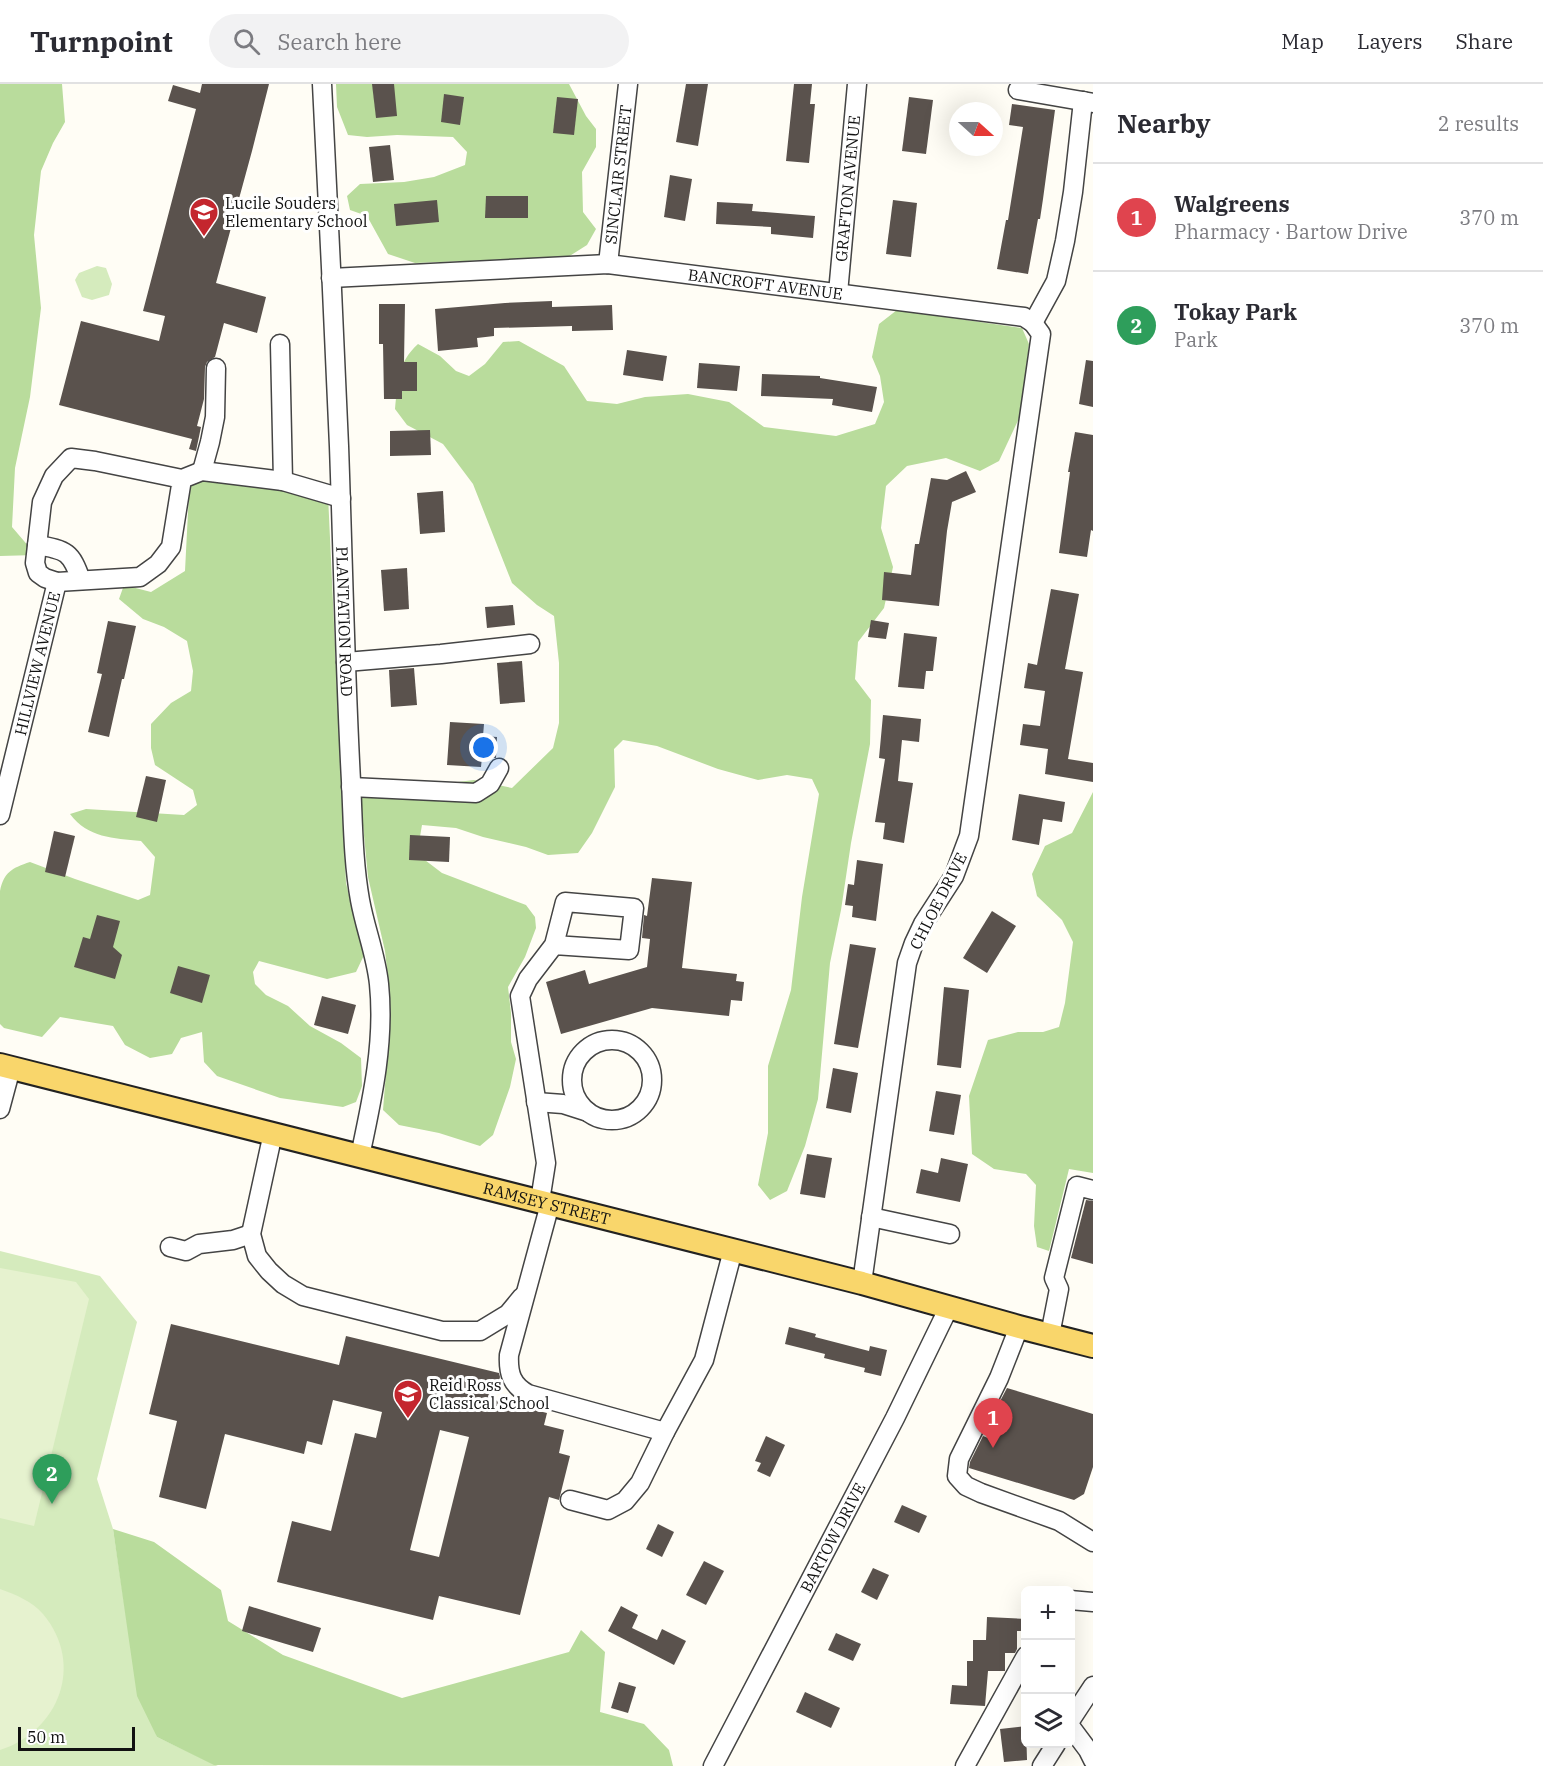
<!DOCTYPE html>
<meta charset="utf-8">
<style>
:root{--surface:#fff;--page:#f2f2f3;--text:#2b2b33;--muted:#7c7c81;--line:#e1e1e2;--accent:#2563eb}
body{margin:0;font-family:"IBM Plex Serif",serif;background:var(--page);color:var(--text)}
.controls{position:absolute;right:18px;bottom:18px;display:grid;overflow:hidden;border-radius:9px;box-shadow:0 6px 24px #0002}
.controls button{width:54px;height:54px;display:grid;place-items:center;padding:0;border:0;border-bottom:2px solid var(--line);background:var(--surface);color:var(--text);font:30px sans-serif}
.compass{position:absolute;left:949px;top:18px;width:54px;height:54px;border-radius:50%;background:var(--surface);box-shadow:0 6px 24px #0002;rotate:111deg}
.scale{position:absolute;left:18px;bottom:15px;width:117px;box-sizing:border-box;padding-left:6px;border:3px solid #111;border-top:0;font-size:16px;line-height:21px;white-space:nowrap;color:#111;-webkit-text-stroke:4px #fff;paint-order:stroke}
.you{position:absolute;left:484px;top:664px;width:21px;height:21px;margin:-15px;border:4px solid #fff;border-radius:50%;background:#1a73e8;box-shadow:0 0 0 9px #1a73e833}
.badge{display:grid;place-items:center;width:39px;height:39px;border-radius:50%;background:var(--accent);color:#fff;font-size:20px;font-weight:700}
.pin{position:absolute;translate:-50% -50px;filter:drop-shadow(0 2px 3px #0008)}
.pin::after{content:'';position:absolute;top:32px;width:21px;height:18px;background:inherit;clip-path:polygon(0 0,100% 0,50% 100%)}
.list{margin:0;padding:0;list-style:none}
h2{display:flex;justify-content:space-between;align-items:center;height:78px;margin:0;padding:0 24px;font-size:26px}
h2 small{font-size:20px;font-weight:400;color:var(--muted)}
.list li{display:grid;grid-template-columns:39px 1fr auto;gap:18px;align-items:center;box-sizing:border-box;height:108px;padding:0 24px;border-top:2px solid var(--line)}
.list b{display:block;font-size:22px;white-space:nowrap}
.list p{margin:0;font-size:20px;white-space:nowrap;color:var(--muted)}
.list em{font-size:20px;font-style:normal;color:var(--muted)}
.icon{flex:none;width:33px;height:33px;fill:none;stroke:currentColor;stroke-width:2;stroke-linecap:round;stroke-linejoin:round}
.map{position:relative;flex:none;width:1093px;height:1682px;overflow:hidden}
header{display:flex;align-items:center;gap:36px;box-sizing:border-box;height:84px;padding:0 30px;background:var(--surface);border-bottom:2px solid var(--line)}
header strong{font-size:28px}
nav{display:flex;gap:33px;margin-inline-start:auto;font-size:21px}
.search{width:420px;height:54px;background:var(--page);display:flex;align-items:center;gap:15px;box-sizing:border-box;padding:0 21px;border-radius:33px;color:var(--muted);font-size:22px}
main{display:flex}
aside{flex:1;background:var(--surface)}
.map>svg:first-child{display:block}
</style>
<header>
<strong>Turnpoint</strong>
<div class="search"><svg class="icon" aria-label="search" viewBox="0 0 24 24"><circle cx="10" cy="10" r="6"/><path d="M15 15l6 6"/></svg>Search here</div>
<nav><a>Map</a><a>Layers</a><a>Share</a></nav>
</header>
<main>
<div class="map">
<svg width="1093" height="1682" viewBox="0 0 1093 1682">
<rect width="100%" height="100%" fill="#fffdf5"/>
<!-- green -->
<g fill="#d5ebbd">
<polygon points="97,182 106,184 112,200 109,211 92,216 82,213 75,196 79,189"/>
<polygon points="0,1167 100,1192 137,1238 97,1395 113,1445 128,1544 157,1653 218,1682 0,1682"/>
</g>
<!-- forest -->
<g fill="#b9dc9c">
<polygon points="0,0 62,0 65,38 53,59 41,87 34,151 41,224 30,313 15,384 12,443 36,471 0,472"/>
<polygon points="336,0 569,0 586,32 596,45 596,63 582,88 583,128 596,145 587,161 568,173 415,179 388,170 367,132 350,126 347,112 360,100 404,98 434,93 465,81 467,68 453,53 397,51 367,53 348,51 337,23"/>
<path d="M897,226L1022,244L1029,260L1021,330L999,377L980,387L946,374L907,382L886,402L881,444L893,483L884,524L858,558L855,595L871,616L870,660L851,759L841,826L830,879L818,1015L805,1062L787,1107L770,1116L758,1101L768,1049V982L791,906L802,813L819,710L812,695L787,691L758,696L718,685L657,662L623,656L614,665L615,703L592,749L578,769L548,771L526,763L483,753L456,744L422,741L417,770L442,789L526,821L535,833L536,844L525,873L508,903L511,929V958L516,975L510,1003L493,1051L480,1062L439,1049L399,1041L383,1026L387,976L390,912L385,867L368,793L360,710L474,696L512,704L553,664L559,639V579L554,532L537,521L512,499L473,400L443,360L407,341L395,325C398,298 397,279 418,260L440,272L456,287L469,292L485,280L503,258L519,257L564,282L587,317L617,320L645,313L688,310L729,318L764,343L836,352L875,340L884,318L880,292L872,273L879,240Z"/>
<path d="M190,389L328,411L346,799L353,828L366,867L356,888L327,895L259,877L253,888L255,900L266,911L288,922L310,942L341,959L361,974L362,1002L356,1018L343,1023L280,1014L217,992L204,978L202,948L181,954L172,970L150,974L125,961L113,942L60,933L42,953L4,944L0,940V807C4,788 12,784 30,778L75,795L138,816L150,811L155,773L141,757C113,754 88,754 70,730L86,725L184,731L197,721L193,706L155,681L151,664V640L171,619L191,607L193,587L187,557L164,543L143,535L119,515L124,501L151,508L185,487Z"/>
<polygon points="1093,708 1093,1089 1069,1085 1049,1167 1037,1163 1034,1142 1036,1101 1026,1090 994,1085 972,1070 969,1012 988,956 1018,948 1043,948 1059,943 1065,919 1073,858 1062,836 1037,812 1032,790 1045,762 1072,749"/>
<polygon points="113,1445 154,1458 221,1506 228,1537 283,1571 402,1614 569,1568 581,1546 605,1568 600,1628 644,1640 669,1666 673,1682 214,1681 157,1653 137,1612"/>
</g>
<!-- pitch -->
<g fill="#e6f2cf">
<polygon points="0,1184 76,1198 89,1215 34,1442 0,1434"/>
<path d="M0,1505C16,1511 32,1517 43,1530C85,1580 59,1647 0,1666Z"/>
</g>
<!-- building -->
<g fill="#5a524d" fill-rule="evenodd">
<polygon points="202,0 269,0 252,67 216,199 266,213 257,249 224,239 215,273 207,278 205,283 204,315 197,342 201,343 196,367 189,365 192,355 59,321 81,237 159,257 165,232 143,227 196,25 168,17 173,1 200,9"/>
<polygon points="372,0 394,0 397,32 376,34"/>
<polygon points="686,0 708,0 698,62 676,58"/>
<polygon points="794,0 812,0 810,20 815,20 809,79 786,77"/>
<polygon points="444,10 464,13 460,41 441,38"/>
<polygon points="557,13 578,15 574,51 553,49"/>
<polygon points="909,13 933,16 926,70 902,67"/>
<polygon points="1012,20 1055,26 1043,115 1040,135 1038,135 1028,190 997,185 1006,136 1008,136 1023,43 1009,41"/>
<polygon points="390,61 394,96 373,98 369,63"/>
<polygon points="670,91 692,95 685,137 664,133"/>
<polygon points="486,112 528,112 528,134 485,134"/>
<polygon points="437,116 439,138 396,142 394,120"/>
<polygon points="893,116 917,119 911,173 886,170"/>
<polygon points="717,118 753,120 752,127 815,132 813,154 771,150 771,143 716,140"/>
<polygon points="552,217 552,223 612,221 613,246 572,247 572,242 494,244 494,252 477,254 478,263 438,267 435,225 505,219"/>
<polygon points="379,220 405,220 404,278 417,278 417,307 402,307 402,315 384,315 383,260 379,260"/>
<polygon points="627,266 667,272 663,297 623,291"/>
<polygon points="1086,276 1093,277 1093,323 1079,320"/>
<polygon points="699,279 740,282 737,307 697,304"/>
<polygon points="762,290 820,292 820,294 877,303 872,328 832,321 833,315 761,312"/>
<polygon points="430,346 431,371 390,372 390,347"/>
<polygon points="1075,348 1093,351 1093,447 1091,446 1087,473 1059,469 1070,388 1068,388"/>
<polygon points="966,387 976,408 952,418 947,447 939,522 882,516 884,488 911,491 915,460 919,460 931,394 947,396"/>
<polygon points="443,407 445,448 420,450 417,409"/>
<polygon points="407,484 409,525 384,527 381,486"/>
<polygon points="1051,505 1079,510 1065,585 1083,588 1068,675 1093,679 1093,698 1045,690 1048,665 1020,661 1023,640 1040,642 1045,607 1024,604 1028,579 1037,581"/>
<polygon points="513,521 515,541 487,544 485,523"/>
<polygon points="871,536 889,539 886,555 868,553"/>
<polygon points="108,537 136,542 124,595 122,595 109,653 88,648 102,590 97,589"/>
<polygon points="904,549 937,553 933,587 926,587 924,605 898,603"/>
<polygon points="522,577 525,618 500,620 497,579"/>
<polygon points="414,584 417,621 391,623 389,586"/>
<polygon points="883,631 921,635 919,658 902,656 898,697 913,699 904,759 883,755 885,739 875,738 885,675 879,674"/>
<polygon points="450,638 484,640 483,652 497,653 496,674 482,673 481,683 447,681"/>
<polygon points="146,692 166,696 157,738 136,733"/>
<polygon points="1019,710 1065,718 1062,738 1043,735 1039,761 1012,756"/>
<polygon points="54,747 75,752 65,793 45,788"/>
<polygon points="410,751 450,753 449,778 409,776"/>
<polygon points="857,776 883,780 876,837 852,833 853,822 845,821 848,800 854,801"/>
<polygon points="652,794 692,798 682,884 737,890 736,897 744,898 742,917 731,916 729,932 652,924 561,950 546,898 585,886 589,900 647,883 650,855 642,854 644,831 647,832"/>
<polygon points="992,827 1016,842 987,889 963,874"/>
<polygon points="97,831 120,837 113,863 122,871 115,895 74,883 83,853 90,855"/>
<polygon points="850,860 876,864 858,964 834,960"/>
<polygon points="178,882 210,891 202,919 170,909"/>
<polygon points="944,903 969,906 961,984 937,981"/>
<polygon points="322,912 356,921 348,950 314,941"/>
<polygon points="833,984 858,989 851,1029 826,1024"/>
<polygon points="936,1007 961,1011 954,1051 929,1047"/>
<polygon points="807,1070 832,1074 825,1114 800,1110"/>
<polygon points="941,1074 968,1080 960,1118 916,1109 921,1085 938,1089"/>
<polygon points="1086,1116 1093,1117 1093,1180 1071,1174"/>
<path d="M171,1240L339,1281L346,1252L499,1289L500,1293L494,1316L547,1329L544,1341L564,1346L559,1369L570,1372L559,1416L549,1413L520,1531L439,1512L433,1536L277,1498L292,1437L331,1447L355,1349L376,1354L382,1328L333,1316L322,1361L307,1357L304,1370L225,1350L206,1425L159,1413L177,1337L149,1330ZM440,1346L469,1353L439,1473L410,1466Z"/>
<polygon points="789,1243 816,1250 815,1253 869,1267 870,1262 887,1266 881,1292 864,1288 865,1284 824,1274 825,1270 785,1260"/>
<polygon points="1007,1304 1093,1330 1093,1383 1084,1410 1074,1416 969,1384 970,1378 983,1352 988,1354 997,1323"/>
<polygon points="766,1352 785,1361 770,1393 757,1387 761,1379 755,1377"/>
<polygon points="902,1421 927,1432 919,1449 894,1438"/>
<polygon points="658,1440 674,1448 662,1473 646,1465"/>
<polygon points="704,1477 724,1487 706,1521 686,1511"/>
<polygon points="873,1484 889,1491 877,1516 861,1508"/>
<polygon points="249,1522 321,1544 313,1568 242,1547"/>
<polygon points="621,1522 638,1531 632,1544 657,1556 662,1545 686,1557 674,1581 608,1547"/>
<polygon points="987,1533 1026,1535 1026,1547 1017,1547 1017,1565 1015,1569 1005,1569 1005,1587 988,1587 985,1622 950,1620 952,1601 967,1602 967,1577 973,1577 973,1556 986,1556"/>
<polygon points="836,1549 861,1560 853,1577 828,1566"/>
<polygon points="619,1598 636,1603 628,1629 611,1624"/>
<polygon points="805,1608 840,1624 831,1644 796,1628"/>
<polygon points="1026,1642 1027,1676 1004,1678 1000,1645"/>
</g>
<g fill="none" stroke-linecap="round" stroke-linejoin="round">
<!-- minor casing -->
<g stroke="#444" stroke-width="21">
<g id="minor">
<path id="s1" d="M322,0C328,121 334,241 339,362C343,474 345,586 351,697C353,737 353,777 360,816C365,844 376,871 379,900C385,958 372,1016 360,1072"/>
<polyline points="1018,6 1093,19"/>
<path id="s2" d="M608,180L628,0"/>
<path id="s3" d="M331,194L608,180L1024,233L1033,239L1041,250L969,752L954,792L923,840L914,859L907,879L862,1199"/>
<path id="s4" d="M838,209L857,0"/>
<polyline points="1033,239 1056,197 1065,157 1073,108 1083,17"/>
<polyline points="280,260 283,397"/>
<polyline points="202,387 210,358 215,333 216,284"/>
<polyline points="182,395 171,463 158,480 140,493 57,498 45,494 38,489 35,479 42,418 54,392 71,374 95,377 182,395 202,387 283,397 341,414"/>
<path d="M37,461C67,466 71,468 81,496"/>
<polyline points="346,578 441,570 530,560"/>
<polyline points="351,703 476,709 490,700 499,684"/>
<path id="s5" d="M0,731L57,498"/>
<circle cx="612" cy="996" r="40"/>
<polyline points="536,1018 563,1020 588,1028"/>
<polyline points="0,1025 11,984"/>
<polyline points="273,1049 251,1150 257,1172 269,1187 283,1200 303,1212 442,1247 480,1247 508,1230 522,1213"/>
<polyline points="540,1117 546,1079 520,912 528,895 554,861 565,818 634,824 629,866 554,861"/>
<path d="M550,1120L509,1271C508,1290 512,1301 528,1310L665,1348L704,1276L733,1166"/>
<polyline points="871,1133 950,1150"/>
<polyline points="170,1163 186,1167 199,1160 233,1156 251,1150"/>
<polyline points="1019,1243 999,1294 959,1375 957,1392 966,1402 981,1409 1059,1437 1093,1458"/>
<polyline points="1050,1251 1059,1205 1054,1194 1077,1102 1093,1106"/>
<polyline points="570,1416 608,1426 625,1417 640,1399 665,1348"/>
<polyline points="1070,1516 1093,1518"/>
<polyline points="1070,1637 1093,1602"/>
<polyline points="1070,1642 1088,1666 1093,1676"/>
<path id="s6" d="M713,1682L895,1334L949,1223"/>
<polyline points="965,1682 1026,1572"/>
<polyline points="1042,1682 1056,1660"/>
</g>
</g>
<!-- major casing -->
<g stroke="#222" stroke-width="26">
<g id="major">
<path id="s7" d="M0,981L862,1199L1019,1243L1093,1262"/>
</g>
</g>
<!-- minor -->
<use href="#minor" stroke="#fff" stroke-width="18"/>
<!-- major -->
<use href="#major" stroke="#f9d66b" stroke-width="22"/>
</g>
<!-- icons -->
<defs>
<g id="school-pin" transform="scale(1.5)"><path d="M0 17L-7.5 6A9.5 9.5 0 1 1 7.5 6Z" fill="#c4262e" stroke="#fff"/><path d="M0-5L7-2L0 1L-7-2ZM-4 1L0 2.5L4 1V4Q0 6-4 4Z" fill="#fff"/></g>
</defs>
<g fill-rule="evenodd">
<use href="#school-pin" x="204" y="128"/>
<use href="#school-pin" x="408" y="1310"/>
</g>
<g text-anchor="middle" stroke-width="6" stroke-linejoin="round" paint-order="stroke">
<!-- street labels -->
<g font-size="16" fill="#111" stroke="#fff">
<text dy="6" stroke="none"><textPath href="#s2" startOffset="90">SINCLAIR STREET</textPath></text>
<text dy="6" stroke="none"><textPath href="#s4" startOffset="105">GRAFTON AVENUE</textPath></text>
<text dy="6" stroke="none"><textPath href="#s3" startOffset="436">BANCROFT AVENUE</textPath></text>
<text dy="6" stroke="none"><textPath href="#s1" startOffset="538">PLANTATION ROAD</textPath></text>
<text dy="6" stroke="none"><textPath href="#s5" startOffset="156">HILLVIEW AVENUE</textPath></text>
<text transform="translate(938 817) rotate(-63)" y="6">CHLOE DRIVE</text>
<text dy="6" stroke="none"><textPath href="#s7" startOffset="564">RAMSEY STREET</textPath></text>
<text dy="6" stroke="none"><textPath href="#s6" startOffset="258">BARTOW DRIVE</textPath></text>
</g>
<!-- poi labels -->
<g font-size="16" fill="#111" stroke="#fff" text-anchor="start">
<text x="225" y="125">Lucile Souders<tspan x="225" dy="18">Elementary School</tspan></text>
<text x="429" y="1307">Reid Ross<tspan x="429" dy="18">Classical School</tspan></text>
</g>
</g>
</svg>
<div class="controls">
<button>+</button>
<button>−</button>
<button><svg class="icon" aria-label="layers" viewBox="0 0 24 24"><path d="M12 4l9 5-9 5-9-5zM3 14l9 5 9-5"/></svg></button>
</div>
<svg class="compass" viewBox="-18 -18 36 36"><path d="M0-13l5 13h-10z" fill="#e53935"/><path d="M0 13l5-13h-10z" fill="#7c7c81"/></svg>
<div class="scale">50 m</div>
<div class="you"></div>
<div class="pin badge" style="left:993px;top:1364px;background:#e0444e">1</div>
<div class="pin badge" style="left:52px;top:1420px;background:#2e9e5b">2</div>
</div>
<aside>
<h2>Nearby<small>2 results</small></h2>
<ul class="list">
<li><span class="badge" style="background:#e0444e">1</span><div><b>Walgreens</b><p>Pharmacy · Bartow Drive</p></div><em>370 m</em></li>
<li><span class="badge" style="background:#2e9e5b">2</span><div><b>Tokay Park</b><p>Park</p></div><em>370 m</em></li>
</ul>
</aside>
</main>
